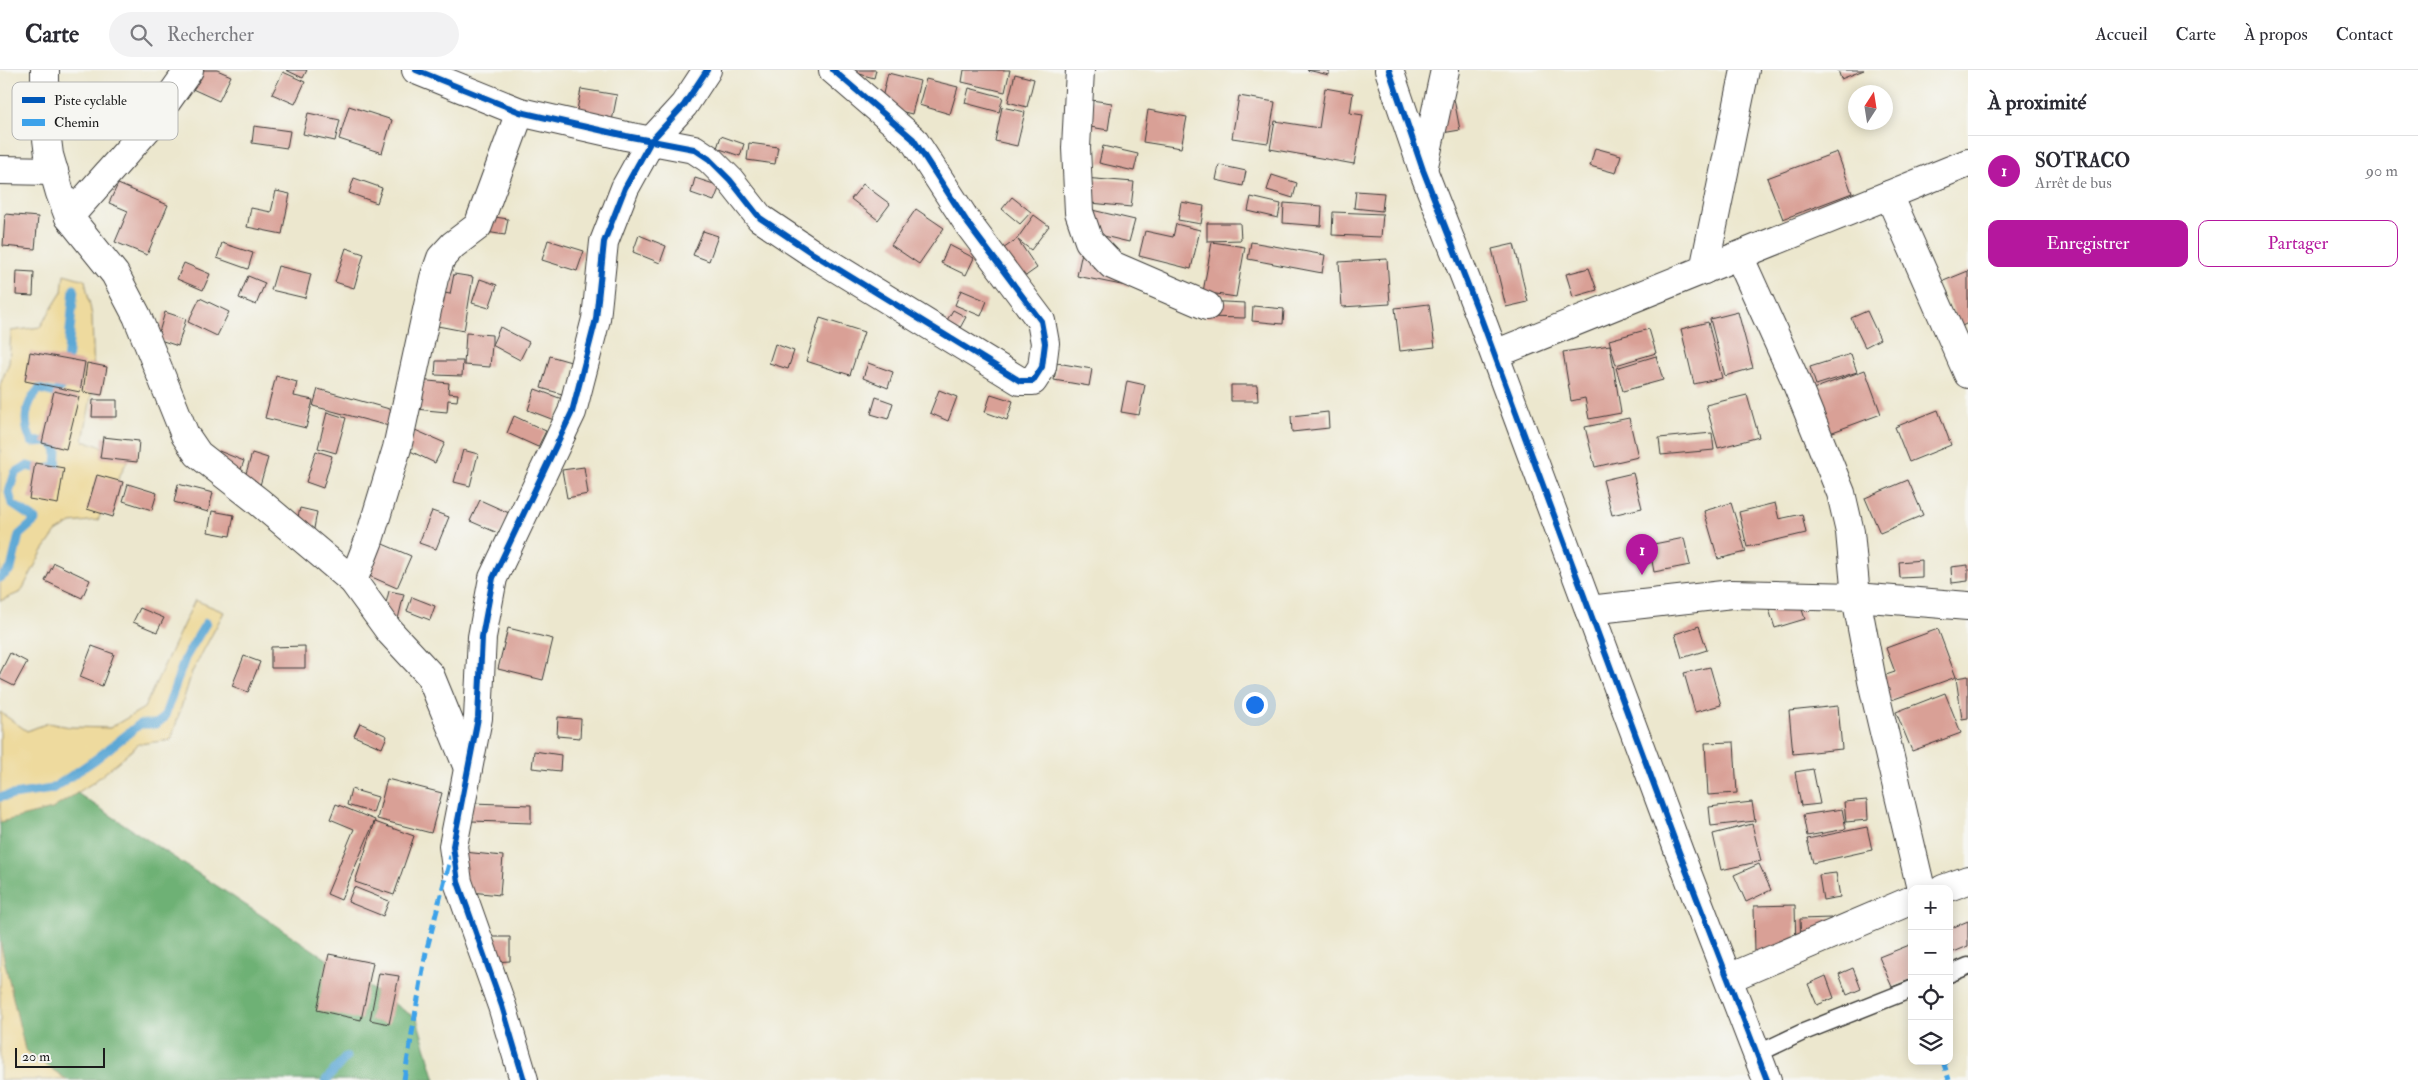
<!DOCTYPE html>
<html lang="fr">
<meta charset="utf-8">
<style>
:root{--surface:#fff;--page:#f2f2f3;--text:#2b2b33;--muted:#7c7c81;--line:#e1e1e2;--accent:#b5179e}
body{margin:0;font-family:"IM FELL Double Pica",serif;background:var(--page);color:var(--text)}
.controls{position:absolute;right:15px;bottom:15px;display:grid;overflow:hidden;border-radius:10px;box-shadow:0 2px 12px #0003}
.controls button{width:45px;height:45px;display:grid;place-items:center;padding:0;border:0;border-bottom:1px solid var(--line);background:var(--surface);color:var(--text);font:25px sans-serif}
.compass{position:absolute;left:1848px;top:15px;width:45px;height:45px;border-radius:50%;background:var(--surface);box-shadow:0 2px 12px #0003;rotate:12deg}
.scale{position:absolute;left:15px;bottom:12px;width:90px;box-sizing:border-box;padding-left:5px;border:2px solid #1c1c1c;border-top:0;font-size:14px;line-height:18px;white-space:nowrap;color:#1c1c1c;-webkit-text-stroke:4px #f6f6f2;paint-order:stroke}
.you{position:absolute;left:1254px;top:634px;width:18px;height:18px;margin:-12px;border:4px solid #fff;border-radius:50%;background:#1a73e8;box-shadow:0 0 0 8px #1a73e833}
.badge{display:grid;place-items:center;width:32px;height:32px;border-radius:50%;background:var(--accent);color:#fff;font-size:16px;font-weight:700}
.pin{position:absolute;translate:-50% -41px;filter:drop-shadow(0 1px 2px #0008)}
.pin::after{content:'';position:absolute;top:26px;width:18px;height:15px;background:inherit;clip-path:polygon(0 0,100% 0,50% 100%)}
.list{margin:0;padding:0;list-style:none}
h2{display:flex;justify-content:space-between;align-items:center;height:65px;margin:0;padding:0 20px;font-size:21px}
h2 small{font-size:16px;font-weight:400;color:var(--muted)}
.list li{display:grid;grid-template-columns:32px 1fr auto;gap:15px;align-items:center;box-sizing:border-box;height:70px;padding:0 20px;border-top:1px solid var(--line)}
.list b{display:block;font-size:19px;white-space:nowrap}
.list p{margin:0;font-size:16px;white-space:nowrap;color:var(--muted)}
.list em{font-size:16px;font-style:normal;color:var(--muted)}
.actions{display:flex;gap:10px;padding:15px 20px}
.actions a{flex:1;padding:11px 0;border:1px solid var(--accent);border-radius:10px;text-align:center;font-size:18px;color:var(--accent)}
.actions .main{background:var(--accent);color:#fff}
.icon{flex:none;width:28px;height:28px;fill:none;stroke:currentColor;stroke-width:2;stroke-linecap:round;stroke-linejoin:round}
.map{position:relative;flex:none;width:1968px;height:1010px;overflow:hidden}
header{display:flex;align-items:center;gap:30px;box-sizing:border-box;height:70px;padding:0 25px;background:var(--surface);border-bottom:1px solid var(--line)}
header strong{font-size:24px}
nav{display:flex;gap:28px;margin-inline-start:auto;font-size:18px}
.search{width:350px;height:45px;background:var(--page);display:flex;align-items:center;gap:12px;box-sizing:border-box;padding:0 18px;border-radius:28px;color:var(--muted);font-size:19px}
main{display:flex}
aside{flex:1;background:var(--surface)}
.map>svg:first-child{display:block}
</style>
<header>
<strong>Carte</strong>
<div class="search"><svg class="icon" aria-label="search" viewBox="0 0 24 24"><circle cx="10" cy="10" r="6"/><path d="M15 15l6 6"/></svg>Rechercher</div>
<nav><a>Accueil</a><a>Carte</a><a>À propos</a><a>Contact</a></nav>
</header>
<main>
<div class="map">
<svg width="1968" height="1010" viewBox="0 0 1968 1010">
<rect width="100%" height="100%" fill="#f6f6f2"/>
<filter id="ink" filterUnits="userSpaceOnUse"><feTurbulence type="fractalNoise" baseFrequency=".02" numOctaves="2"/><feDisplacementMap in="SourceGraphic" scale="10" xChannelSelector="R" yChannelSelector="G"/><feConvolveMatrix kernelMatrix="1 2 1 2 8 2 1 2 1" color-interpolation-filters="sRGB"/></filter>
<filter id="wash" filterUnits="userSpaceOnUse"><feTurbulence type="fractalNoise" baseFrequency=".0096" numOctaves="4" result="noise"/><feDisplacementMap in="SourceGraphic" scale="20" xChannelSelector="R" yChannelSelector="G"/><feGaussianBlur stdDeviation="1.12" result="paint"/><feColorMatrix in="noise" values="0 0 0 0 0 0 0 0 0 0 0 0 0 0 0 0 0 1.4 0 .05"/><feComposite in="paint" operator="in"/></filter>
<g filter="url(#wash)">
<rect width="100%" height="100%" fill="#ece7ce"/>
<!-- forest -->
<polygon fill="#6eb175" stroke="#456648" points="77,723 417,949 435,1010 67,1010 25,980 0,872 0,752 52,739"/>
<!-- sand -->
<g fill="#eeda9e" stroke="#857b5d">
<polygon points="64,204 85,210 92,246 94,311 83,371 130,385 98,450 71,453 56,462 42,482 21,522 0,531 0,315 9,293 11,261 40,257 62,222"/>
<polygon points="195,530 224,542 192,602 171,670 139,674 94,712 52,739 0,752 0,642 27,661 48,653 70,657 110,658 144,638"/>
<polygon points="0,872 25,980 67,1010 0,1010"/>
</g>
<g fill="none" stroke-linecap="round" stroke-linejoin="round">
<!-- stream -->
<g stroke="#5da8d5" stroke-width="9">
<path d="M0,508L11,499L19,465L36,450L12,434L9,422L15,403L27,396L44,400L56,396L57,380L50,371L32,372C22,353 25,334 39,319L55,323L65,313L74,219"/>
<polyline points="0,727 52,719 96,689 140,654 156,654 164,648 185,588 206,553"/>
<polyline points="326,1010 346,987"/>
</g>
</g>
<g id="blocks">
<!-- building -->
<g fill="#d9a096">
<polygon points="196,0 217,0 231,6 219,31 188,17"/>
<polygon points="286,0 307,0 303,8"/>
<polygon points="845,0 876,0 874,8"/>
<polygon points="964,0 1010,0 1005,22 962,12"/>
<polygon points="1307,0 1329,0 1329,5"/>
<polygon points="1838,0 1864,0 1841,9"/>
<polygon points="283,2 305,12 295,34 272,24"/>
<polygon points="888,3 920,11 912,44 880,36"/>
<polygon points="1015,4 1034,9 1027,37 1008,32"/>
<polygon points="926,9 958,17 950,44 919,35"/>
<polygon points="969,18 1003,27 999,42 965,33"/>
<polygon points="1325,18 1353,23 1350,43 1363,45 1354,94 1270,79 1275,51 1319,58"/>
<polygon points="581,19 617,25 612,51 576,45"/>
<polygon points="1239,26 1275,32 1268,73 1232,68"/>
<polygon points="1077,28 1112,33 1108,60 1073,54"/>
<polygon points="1454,29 1460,60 1442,63 1436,32"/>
<polygon points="349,36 392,50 382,83 339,69"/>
<polygon points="1002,37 1025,42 1017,76 995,71"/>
<polygon points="1148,40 1187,47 1181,78 1143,72"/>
<polygon points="308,43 340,50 335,71 303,64"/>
<polygon points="254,56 290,61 287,78 252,73"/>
<polygon points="721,66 744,74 740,86 717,78"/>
<polygon points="749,73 778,77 775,94 747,90"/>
<polygon points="1103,76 1138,84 1134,101 1099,93"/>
<polygon points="1595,78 1621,85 1616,103 1590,96"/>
<polygon points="1837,82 1852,123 1783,149 1767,108"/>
<polygon points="1219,95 1246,101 1243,116 1216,110"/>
<polygon points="1272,105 1297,113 1293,128 1267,120"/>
<polygon points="354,108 382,118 377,133 349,123"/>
<polygon points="695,108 720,116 714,131 691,123"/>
<polygon points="1083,108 1134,112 1131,137 1081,132"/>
<polygon points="118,114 168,135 147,185 115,172 128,141 109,133"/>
<polygon points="863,114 890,134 878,150 851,129"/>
<polygon points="276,121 290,124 282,164 247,157 251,138 271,142"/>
<polygon points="1356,121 1384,123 1382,141 1354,138"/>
<polygon points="1012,127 1031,142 1020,154 1002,139"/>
<polygon points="1251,127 1281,134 1278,148 1248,141"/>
<polygon points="1181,132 1204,136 1201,154 1178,150"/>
<polygon points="1284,133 1322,136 1321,156 1283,153"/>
<polygon points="916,139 944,158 919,194 891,175"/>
<polygon points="1092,140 1135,150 1129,172 1087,162"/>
<polygon points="1333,142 1383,144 1381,167 1332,165"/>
<polygon points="5,144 38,147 35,179 3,176"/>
<polygon points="482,145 508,149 505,165 480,161"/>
<polygon points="1034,145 1049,156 1031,180 1018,170 1037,198 1013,215 993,186 1017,169"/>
<polygon points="1207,153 1240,153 1241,170 1207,171"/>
<polygon points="1176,154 1200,160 1191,199 1139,186 1145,161 1173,167"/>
<polygon points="703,161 718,166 709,191 693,185"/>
<polygon points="639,165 666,176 660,193 633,182"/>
<polygon points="548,170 584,181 577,201 542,190"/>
<polygon points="1212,172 1245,177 1236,227 1203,222"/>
<polygon points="1251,172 1325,185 1322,203 1248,189"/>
<polygon points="222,173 253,183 248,199 217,188"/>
<polygon points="1514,174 1528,232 1506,237 1492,179"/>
<polygon points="949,175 974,188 966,205 941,193"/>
<polygon points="346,178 364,184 354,218 335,212"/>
<polygon points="1082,182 1131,217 1077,206"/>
<polygon points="1387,189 1390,234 1342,237 1339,192"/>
<polygon points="184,193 210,204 203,220 177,209"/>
<polygon points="278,196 311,204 305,228 271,220"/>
<polygon points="1589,198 1597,220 1573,227 1566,204"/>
<polygon points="17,201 34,202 33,226 16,225"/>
<polygon points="1968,201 1968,253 1960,257 1941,212"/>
<polygon points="454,204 473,207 464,261 427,254 433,221 450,224"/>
<polygon points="248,206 265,213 256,235 239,228"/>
<polygon points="480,209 497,215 489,238 472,233"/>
<polygon points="961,220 987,231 981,246 955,235"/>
<polygon points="200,228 229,242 217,266 188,252"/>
<polygon points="1205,231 1245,233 1245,248 1204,247"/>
<polygon points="1429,234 1435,277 1400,281 1395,238"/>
<polygon points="1253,236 1284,239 1283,254 1252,251"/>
<polygon points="953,240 966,247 954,269 940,262"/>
<polygon points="1867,241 1880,269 1865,277 1851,248"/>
<polygon points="165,242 186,249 178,276 157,269"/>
<polygon points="1738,242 1753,298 1725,306 1710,249"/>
<polygon points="820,248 864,262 850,305 806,291"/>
<polygon points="1708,252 1722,308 1694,314 1681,259"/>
<polygon points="500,257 529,272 520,290 492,275 490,297 464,295 466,263 492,265 492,275"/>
<polygon points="1649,259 1656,283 1616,295 1609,270"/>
<polygon points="775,274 794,281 788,299 769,293"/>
<polygon points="1610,275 1621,343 1589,349 1585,328 1571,331 1563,282"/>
<polygon points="30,282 85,292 80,322 25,311"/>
<polygon points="1851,284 1857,302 1816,315 1810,297"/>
<polygon points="550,286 571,292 562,324 541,318"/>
<polygon points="1656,286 1663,310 1623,321 1616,298"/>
<polygon points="436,291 463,291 462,306 435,305"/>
<polygon points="87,293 107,297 102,325 83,322"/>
<polygon points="868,293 893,302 888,318 863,308"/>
<polygon points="1057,293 1092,299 1089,316 1054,310"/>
<polygon points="1865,300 1881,344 1830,363 1813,319"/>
<polygon points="276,306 297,312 294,326 313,330 306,358 265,348"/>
<polygon points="418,310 449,313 448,323 458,324 457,331 448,330 447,342 415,339"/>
<polygon points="1127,311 1145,315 1139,345 1121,342"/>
<polygon points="1231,315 1257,315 1258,331 1231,331"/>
<polygon points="318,319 393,340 389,356 313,336"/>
<polygon points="535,319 562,329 554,350 528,340"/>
<polygon points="939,320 957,327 948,351 930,343"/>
<polygon points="54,321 79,327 66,379 42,373"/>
<polygon points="991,324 1013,331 1007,350 985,342"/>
<polygon points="1747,325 1759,367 1718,378 1706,335"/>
<polygon points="876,327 893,333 888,349 871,344"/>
<polygon points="93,330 117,330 117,347 92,347"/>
<polygon points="1938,340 1951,375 1909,392 1895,357"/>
<polygon points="327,342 346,348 336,383 318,378"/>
<polygon points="1328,342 1329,358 1292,362 1291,346"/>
<polygon points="514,346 546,361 538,377 507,363"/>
<polygon points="1629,348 1638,387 1595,397 1585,357"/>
<polygon points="415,360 445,373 435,393 406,379"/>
<polygon points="1712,363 1714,380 1661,385 1659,368"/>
<polygon points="103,367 139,371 137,392 100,388"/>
<polygon points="463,380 478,384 470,416 454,412"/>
<polygon points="219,381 244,391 238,407 213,397"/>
<polygon points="316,381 332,386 323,418 306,412"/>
<polygon points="252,383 268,388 258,422 242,417"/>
<polygon points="35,393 64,398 58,434 29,429"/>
<polygon points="584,397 588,424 567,428 562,400"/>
<polygon points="1633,403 1642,438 1612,445 1603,410"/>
<polygon points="97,405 123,412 113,447 87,439"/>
<polygon points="1908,410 1923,445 1880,463 1865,428"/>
<polygon points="128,414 157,423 152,440 123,431"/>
<polygon points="178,414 213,423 208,442 174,432"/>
<polygon points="480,430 509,443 500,464 470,451"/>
<polygon points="1731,433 1746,482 1718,489 1704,441"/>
<polygon points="1775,433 1779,449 1802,444 1806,463 1747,477 1739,442"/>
<polygon points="300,438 317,442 313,464 295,461"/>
<polygon points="212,441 234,445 230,466 208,462"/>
<polygon points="432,441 449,447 436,479 419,473"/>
<polygon points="1684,468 1690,495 1654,502 1649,475"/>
<polygon points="378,472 411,486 397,518 365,504"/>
<polygon points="1922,490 1922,507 1900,508 1899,492"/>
<polygon points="54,493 90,510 82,528 45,511"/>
<polygon points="1968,495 1968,511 1952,513 1951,497"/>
<polygon points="389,521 404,524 398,549 383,546"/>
<polygon points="1797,524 1805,549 1775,558 1767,533"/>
<polygon points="412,527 435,536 430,550 407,541"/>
<polygon points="140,538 164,548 157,562 133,552"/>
<polygon points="1699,556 1707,580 1682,588 1675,564"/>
<polygon points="508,558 553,569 543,610 498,599"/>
<polygon points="1938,559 1956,607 1886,632 1877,608 1895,602 1886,578"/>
<polygon points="92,576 114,584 102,616 80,607"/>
<polygon points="305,576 305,598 271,598 271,577"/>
<polygon points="10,583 27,592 14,616 0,609 0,603"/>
<polygon points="244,586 260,592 248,622 232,616"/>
<polygon points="1710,597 1721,635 1695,642 1684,603"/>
<polygon points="1968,606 1968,648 1962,649 1956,608"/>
<polygon points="1945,623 1961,663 1912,681 1896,642"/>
<polygon points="1838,636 1842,679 1793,684 1789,641"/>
<polygon points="558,647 581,649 580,668 557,666"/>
<polygon points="360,653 387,666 382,678 354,666"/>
<polygon points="1734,672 1737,723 1708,725 1705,673"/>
<polygon points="534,681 561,685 560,701 532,698"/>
<polygon points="1813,699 1820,734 1801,736 1795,702"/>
<polygon points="387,709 442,723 431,763 377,749"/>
<polygon points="351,719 378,727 373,743 347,735"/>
<polygon points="1867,730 1868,750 1846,752 1844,732"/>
<polygon points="1752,732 1755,751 1711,756 1709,737"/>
<polygon points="471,733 531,735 531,753 471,751"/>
<polygon points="336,734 375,750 341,830 327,824 354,759 330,749"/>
<polygon points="1842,739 1846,759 1807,766 1803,745"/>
<polygon points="375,752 414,766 394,825 355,812"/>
<polygon points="1752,754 1761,791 1721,800 1713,764"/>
<polygon points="1867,757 1872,780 1813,793 1807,769"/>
<polygon points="464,782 503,786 500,825 461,821"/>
<polygon points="1759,794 1771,820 1746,832 1734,805"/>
<polygon points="1836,803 1840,827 1823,830 1819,805"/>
<polygon points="354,817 389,831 383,846 348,832"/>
<polygon points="1795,835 1796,882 1755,883 1754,836"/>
<polygon points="1831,848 1833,874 1801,875 1800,849"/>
<polygon points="1968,851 1968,876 1949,884 1949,859"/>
<polygon points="492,867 510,867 510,891 492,892"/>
<polygon points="1912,874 1912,909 1892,917 1879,887"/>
<polygon points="329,884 373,893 361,950 317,940"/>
<polygon points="1853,898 1861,919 1847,925 1839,904"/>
<polygon points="379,903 399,906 389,954 370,950"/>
<polygon points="1826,906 1834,928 1817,935 1808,914"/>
</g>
</g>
</g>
<g filter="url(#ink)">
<use href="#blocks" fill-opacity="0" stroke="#3b3a37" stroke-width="1"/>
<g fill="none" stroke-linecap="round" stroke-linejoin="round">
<!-- service casing -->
<g stroke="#3b3a37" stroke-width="19">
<g id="service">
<polyline points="1949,904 1968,896"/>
<polyline points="1757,984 1801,963 1912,919"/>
</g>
</g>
<!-- minor casing -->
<g stroke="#3b3a37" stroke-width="30">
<g id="minor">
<polyline points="45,0 45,53 49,85 60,123 69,147 115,204 137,246 185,365 198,384 258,431 353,511 390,562 430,605 468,698"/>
<polyline points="416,0 520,42 626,66 694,79 709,89 730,110 760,148 812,183 1020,311 1033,311 1042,297 1045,273 1041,251 969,155 913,69 833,0"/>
<polyline points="1080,0 1076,78 1079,142 1089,171 1112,195 1207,236"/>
<polyline points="0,100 54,101"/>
<polyline points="1423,100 1445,0"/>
<polyline points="1889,125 1968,304"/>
<polyline points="69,147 148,58 189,0"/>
<polyline points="1739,186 1794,307 1841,423 1850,462 1856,527 1872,611 1921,819"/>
<polyline points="1704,200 1745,0"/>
<polyline points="1495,284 1968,93"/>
<polyline points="353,511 369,470 397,378 434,208 441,188 453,175 478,156 520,42"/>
<polyline points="1589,540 1732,524 1856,527 1968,536"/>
<polyline points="1943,819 1968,810"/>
<polyline points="1729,908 1912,830"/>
<polyline points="524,1010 502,936 458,812 453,776 478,648 482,567 493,508 572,342 596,249 604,172 625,118 651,71 684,35 707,0"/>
</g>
</g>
<!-- tertiary casing -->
<g stroke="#3b3a37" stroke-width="30">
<polyline id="tertiary" points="1389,0 1423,100 1482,251 1679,782 1767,1010"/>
</g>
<!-- service -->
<use href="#service" stroke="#fff" stroke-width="16"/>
<!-- minor -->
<use href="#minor" stroke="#fff" stroke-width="28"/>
<!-- tertiary -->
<use href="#tertiary" stroke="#fff" stroke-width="28"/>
<!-- quiet -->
<g stroke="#3da2ea" stroke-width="5" stroke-dasharray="10 5" stroke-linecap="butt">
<polyline points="1943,991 1949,1010"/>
<polyline points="404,1010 426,882 451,786"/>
</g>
<!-- cycleway casing -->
<g stroke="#f6f6f2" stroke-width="9">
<g id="cycleway">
<polyline points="416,0 520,42 626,66 694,79 709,89 730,110 760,148 812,183 1020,311 1033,311 1042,297 1045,273 1041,251 969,155 913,69 833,0"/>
<polyline points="1389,0 1423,100 1482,251 1679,782 1767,1010"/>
<polyline points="524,1010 502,936 458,812 453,776 478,648 482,567 493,508 572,342 596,249 604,172 625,118 651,71 684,35 707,0"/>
</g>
</g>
<!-- cycleway -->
<use href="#cycleway" stroke="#0057b8" stroke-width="6"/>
</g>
</g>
<!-- legend -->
<rect x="12" y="12" width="166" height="58" rx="8" fill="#f6f6f2" stroke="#b5b5b2" stroke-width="1"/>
<rect x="22" y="27" width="23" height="6" fill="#0057b8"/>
<rect x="22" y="49" width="23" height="7" fill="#3da2ea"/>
<g font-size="14" fill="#1c1c1c">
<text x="54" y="35">Piste cyclable</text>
<text x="54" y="57">Chemin</text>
</g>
</svg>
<div class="controls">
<button>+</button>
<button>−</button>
<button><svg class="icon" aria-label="locate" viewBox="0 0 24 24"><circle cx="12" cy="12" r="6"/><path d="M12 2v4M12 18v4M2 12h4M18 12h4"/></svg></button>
<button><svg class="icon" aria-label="layers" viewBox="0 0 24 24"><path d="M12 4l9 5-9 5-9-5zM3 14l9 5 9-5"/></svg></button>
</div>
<svg class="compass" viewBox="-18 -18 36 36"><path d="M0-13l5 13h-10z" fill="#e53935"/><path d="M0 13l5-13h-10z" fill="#7c7c81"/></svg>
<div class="scale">20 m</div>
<div class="you"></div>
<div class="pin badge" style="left:1642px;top:505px">1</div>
</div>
<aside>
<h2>À proximité<small></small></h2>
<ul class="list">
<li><span class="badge">1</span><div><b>SOTRACO</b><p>Arrêt de bus</p></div><em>90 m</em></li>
</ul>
<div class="actions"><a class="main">Enregistrer</a><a>Partager</a></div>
</aside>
</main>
